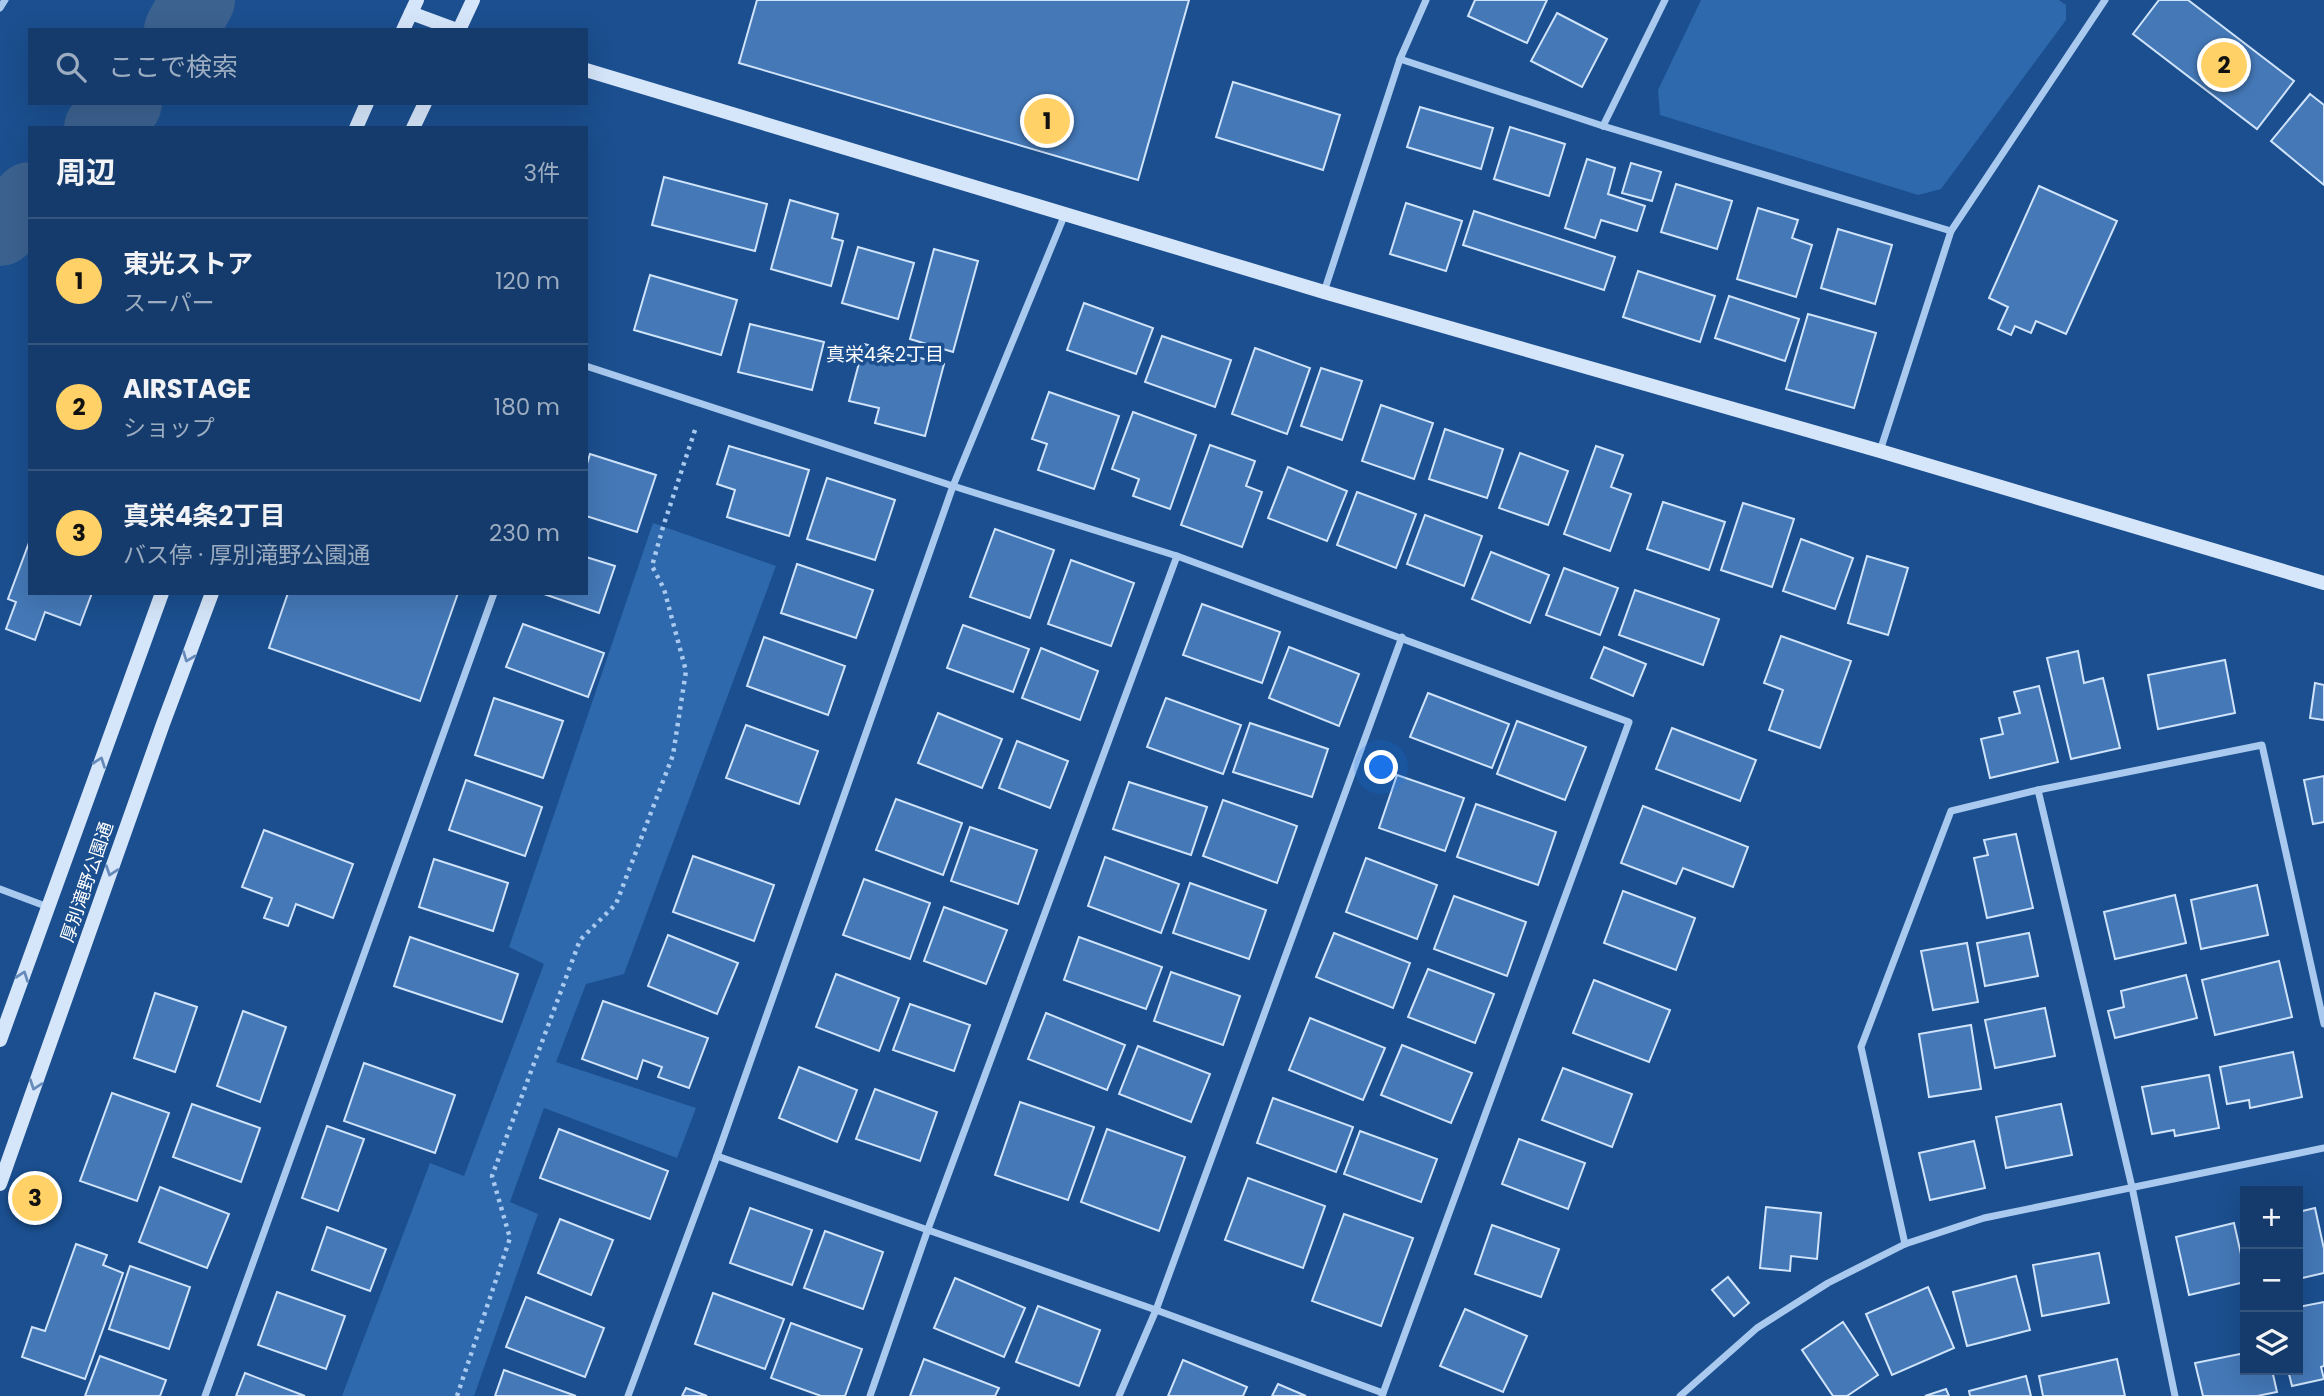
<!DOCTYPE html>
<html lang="ja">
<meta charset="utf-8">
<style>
:root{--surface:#143b6b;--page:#214673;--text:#f1f3f6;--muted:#9dadc1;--line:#33557e;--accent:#ffd166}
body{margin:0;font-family:Poppins,"Noto Sans JP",sans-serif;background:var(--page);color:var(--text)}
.controls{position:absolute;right:21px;bottom:21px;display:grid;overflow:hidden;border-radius:0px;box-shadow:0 7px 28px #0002}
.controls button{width:63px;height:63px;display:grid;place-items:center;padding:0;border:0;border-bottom:2px solid var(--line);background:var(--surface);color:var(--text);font:35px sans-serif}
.you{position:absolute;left:1382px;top:768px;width:24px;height:24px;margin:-18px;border:5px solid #fff;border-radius:50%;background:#1a73e8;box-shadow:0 0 0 10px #1a73e833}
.badge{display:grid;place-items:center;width:46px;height:46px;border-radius:50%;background:var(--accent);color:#111;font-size:23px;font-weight:700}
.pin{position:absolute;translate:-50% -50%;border:4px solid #fff;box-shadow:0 2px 7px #0006}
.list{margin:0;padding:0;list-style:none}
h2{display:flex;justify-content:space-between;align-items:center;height:91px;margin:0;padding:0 28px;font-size:30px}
h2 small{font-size:23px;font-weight:400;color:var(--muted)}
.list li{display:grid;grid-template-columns:46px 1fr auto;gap:21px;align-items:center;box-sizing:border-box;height:126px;padding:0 28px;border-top:2px solid var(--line)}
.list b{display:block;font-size:26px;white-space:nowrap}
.list p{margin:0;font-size:23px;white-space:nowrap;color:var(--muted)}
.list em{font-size:23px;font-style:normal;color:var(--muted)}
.icon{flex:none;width:38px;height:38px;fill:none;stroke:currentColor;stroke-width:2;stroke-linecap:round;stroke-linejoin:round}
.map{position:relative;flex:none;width:2324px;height:1396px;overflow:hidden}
.search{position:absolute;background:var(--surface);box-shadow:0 7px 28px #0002;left:28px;top:28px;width:560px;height:77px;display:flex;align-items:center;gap:18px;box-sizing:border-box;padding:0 24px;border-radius:0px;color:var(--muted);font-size:26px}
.panel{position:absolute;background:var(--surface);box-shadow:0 7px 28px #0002;left:28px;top:126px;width:560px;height:469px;border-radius:0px}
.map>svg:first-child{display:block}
</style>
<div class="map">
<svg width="2324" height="1396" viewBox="0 0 2324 1396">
<rect width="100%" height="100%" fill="#1b4f8f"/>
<!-- green -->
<g fill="#2e69ad">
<polygon points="1701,0 2059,0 2066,5 2066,20 1941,189 1918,195 1660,115 1658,90"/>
<polygon points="653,523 776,566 624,974 586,984 556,1062 696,1108 677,1158 544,1108 510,1202 538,1214 474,1396 342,1396 430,1163 464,1176 544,964 509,947"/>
</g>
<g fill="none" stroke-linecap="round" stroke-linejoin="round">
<!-- river -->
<g stroke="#3c6290" stroke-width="74">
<polyline points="181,30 198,0"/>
<polyline points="101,128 125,103"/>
<polyline points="0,229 30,199"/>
</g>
</g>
<!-- building -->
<g fill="#4478b7" stroke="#cfe3fa" stroke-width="2">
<polygon points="757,0 1189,0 1138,180 739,63"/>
<polygon points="1475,0 1547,0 1527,43 1468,16"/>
<polygon points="2159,0 2188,0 2294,81 2257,129 2133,34"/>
<polygon points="1557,13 1607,39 1582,87 1531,61"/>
<polygon points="1233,82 1340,115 1323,170 1216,137"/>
<polygon points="2310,94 2324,105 2324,185 2271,141"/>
<polygon points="1420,107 1493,128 1481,169 1407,147"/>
<polygon points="1510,127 1565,144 1549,196 1494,179"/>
<polygon points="1587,159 1615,168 1608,194 1645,206 1637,231 1601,220 1595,238 1565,228"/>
<polygon points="1631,163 1661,172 1652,201 1622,193"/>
<polygon points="664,177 767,204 755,251 652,225"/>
<polygon points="1676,184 1732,201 1717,249 1661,232"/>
<polygon points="2039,186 2117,221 2066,334 2036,321 2031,333 2015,326 2011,335 1998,329 2008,307 1989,298"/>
<polygon points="790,200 838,214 832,238 843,241 831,286 771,269"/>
<polygon points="1406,203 1462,221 1446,271 1390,254"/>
<polygon points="1758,208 1798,220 1792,238 1812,245 1796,297 1737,279"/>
<polygon points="1474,211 1615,257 1604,290 1463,245"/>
<polygon points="1838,229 1892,245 1875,304 1821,288"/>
<polygon points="858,247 914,263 898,319 842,303"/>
<polygon points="934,249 978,261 953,352 910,339"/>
<polygon points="1638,271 1715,296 1700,342 1623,317"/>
<polygon points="650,275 737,300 721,355 634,330"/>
<polygon points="1729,296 1799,319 1785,361 1715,338"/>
<polygon points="1084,303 1153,328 1136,374 1067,350"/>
<polygon points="1808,314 1876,333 1854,408 1786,389"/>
<polygon points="750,324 824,342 812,390 738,372"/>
<polygon points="1162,336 1231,360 1215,407 1145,382"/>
<polygon points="864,344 944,364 925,436 875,423 879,408 849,401"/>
<polygon points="1255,348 1310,368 1287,434 1232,414"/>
<polygon points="1321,368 1362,381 1342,440 1301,426"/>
<polygon points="1049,392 1119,416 1094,489 1038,470 1047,444 1032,439"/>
<polygon points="1381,405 1433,423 1414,479 1362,461"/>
<polygon points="1133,412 1196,435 1170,509 1133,496 1139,479 1112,469"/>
<polygon points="1445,429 1503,449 1487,498 1429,479"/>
<polygon points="1210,445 1255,461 1246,486 1262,492 1242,547 1181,525"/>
<polygon points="729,446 809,470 789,536 727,517 735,490 717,484"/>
<polygon points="1596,446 1623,455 1611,487 1631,494 1610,551 1564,534"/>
<polygon points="1520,453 1568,471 1548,525 1499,508"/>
<polygon points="590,454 656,475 637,532 586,516 586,467"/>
<polygon points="1288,467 1347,491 1327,541 1268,518"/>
<polygon points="827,478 895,500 875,560 807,539"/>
<polygon points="1357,492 1416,514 1396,568 1337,545"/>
<polygon points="1663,502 1725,522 1709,570 1647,549"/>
<polygon points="1743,503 1794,519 1772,587 1721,570"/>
<polygon points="1425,515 1482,536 1464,586 1407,564"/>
<polygon points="995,529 1054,550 1030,618 970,597"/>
<polygon points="1801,539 1853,558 1835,609 1783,591"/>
<polygon points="30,540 30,593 92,593 80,625 45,612 35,640 6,629 16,602 8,599"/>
<polygon points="1491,552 1549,575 1530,623 1472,599"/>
<polygon points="1867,556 1908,568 1888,635 1848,623"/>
<polygon points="586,557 615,566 599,613 541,593 586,593"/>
<polygon points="1071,560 1134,583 1111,646 1048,624"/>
<polygon points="797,564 873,590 856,638 781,613"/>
<polygon points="1564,568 1618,588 1600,635 1546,615"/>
<polygon points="1635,590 1719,619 1703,665 1619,635"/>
<polygon points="288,593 458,593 420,701 269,648"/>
<polygon points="1202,604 1280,632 1262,683 1183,655"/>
<polygon points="523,624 604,653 588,697 506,667"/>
<polygon points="963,625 1029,649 1013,692 947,668"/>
<polygon points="1781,636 1851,661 1820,748 1769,730 1783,690 1764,683"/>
<polygon points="764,637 845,666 828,715 747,686"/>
<polygon points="1289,647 1359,674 1339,726 1269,698"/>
<polygon points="1604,647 1646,664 1633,696 1591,678"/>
<polygon points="1041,648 1098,671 1080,720 1022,698"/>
<polygon points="2078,651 2084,683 2103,678 2120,748 2071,759 2047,658"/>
<polygon points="2225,660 2235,713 2158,729 2148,675"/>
<polygon points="2315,683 2324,685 2324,720 2310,718"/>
<polygon points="2039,686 2058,762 1990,778 1981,739 2003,734 1999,718 2020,713 2014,692"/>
<polygon points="1428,693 1509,724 1492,768 1410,737"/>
<polygon points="494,698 563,721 543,778 475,755"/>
<polygon points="1166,698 1241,725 1223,774 1147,747"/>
<polygon points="938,713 1002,739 982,788 918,763"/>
<polygon points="1517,721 1586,747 1565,800 1497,774"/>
<polygon points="1250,723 1328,749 1312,797 1233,772"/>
<polygon points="746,725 818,751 799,804 726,778"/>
<polygon points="1672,728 1756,760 1740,801 1656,769"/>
<polygon points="1017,741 1068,761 1050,808 999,788"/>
<polygon points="1397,775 1464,798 1445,851 1379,828"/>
<polygon points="2324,776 2324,822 2313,824 2304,780"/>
<polygon points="466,780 542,807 525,856 449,830"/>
<polygon points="1129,782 1207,807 1191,855 1113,829"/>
<polygon points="896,799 962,823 943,875 876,850"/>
<polygon points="1223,800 1297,826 1277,883 1203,856"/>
<polygon points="1476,804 1556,832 1538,885 1457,857"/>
<polygon points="1643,806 1748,847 1733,887 1683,868 1676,884 1621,863"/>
<polygon points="970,827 1037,850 1018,904 951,881"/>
<polygon points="264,830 353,864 333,918 296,904 288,926 264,918 272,898 242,887"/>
<polygon points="2016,834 2033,908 1987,918 1974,858 1988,855 1984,840"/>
<polygon points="693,856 774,885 754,941 673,912"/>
<polygon points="1105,857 1179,884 1161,933 1088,906"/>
<polygon points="1366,858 1437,885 1417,939 1346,912"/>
<polygon points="434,859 508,883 493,931 419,907"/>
<polygon points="864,879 930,903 910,959 843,935"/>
<polygon points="1190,883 1266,910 1249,959 1173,933"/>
<polygon points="2257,885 2268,935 2201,949 2191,900"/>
<polygon points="1623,891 1695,918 1676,970 1604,943"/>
<polygon points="2175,895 2186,943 2115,959 2104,912"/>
<polygon points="1454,896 1526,922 1507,976 1434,949"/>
<polygon points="944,907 1007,930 986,984 924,961"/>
<polygon points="1334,933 1410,963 1393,1008 1316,977"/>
<polygon points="2029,933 2038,976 1985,986 1977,943"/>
<polygon points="668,935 738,963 717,1014 648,986"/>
<polygon points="410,937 518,974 502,1022 394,986"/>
<polygon points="1079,937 1162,967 1146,1009 1064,980"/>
<polygon points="1967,943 1978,1002 1933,1010 1921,951"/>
<polygon points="2279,961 2292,1017 2215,1035 2202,980"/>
<polygon points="1428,969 1494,994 1475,1043 1408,1017"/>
<polygon points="1171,972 1240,996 1223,1045 1154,1021"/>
<polygon points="836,974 899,998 879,1051 816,1027"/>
<polygon points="2186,975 2197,1018 2115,1038 2108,1011 2124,1007 2121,991"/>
<polygon points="1594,980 1670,1010 1649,1062 1573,1033"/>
<polygon points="155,993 197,1007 175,1072 134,1058"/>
<polygon points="603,1001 708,1038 689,1088 658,1077 662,1067 643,1060 637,1079 582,1059"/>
<polygon points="910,1004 970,1025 954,1071 893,1050"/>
<polygon points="2045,1008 2055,1056 1995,1068 1985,1020"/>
<polygon points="243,1011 286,1027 260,1102 217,1086"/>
<polygon points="1046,1013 1125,1045 1107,1090 1028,1059"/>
<polygon points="1310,1018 1385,1048 1363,1100 1289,1070"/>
<polygon points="1971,1025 1981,1089 1929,1097 1919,1034"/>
<polygon points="1402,1045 1472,1073 1451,1123 1381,1095"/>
<polygon points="1138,1046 1210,1074 1191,1122 1119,1094"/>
<polygon points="2293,1052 2302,1097 2250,1108 2249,1100 2227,1104 2220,1067"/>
<polygon points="364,1063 455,1095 435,1153 344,1121"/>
<polygon points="799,1067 857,1090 837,1142 779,1118"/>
<polygon points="1563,1068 1632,1094 1612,1147 1542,1120"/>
<polygon points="2209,1075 2219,1128 2175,1136 2174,1130 2152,1134 2142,1087"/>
<polygon points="875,1089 937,1112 920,1161 856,1139"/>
<polygon points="112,1093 169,1113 137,1201 80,1181"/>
<polygon points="1273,1098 1353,1127 1336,1172 1257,1143"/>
<polygon points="1020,1102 1094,1127 1068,1200 995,1175"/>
<polygon points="192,1104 260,1128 241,1182 173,1157"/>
<polygon points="2061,1104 2072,1155 2006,1168 1996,1117"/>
<polygon points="327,1126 364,1139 338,1211 302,1198"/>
<polygon points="559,1129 668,1171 650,1219 540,1178"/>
<polygon points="1107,1129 1185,1157 1159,1231 1081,1202"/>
<polygon points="1360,1131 1437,1159 1421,1202 1344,1174"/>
<polygon points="1519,1139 1585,1163 1568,1209 1502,1184"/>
<polygon points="1974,1141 1985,1188 1930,1200 1919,1153"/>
<polygon points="1248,1178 1325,1206 1303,1268 1225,1240"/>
<polygon points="160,1187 229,1214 207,1268 139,1242"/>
<polygon points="1766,1207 1821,1213 1817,1259 1791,1256 1790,1271 1760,1268"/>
<polygon points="750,1208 812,1230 792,1285 730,1263"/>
<polygon points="2315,1208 2324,1249 2324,1273 2298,1279 2298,1212"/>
<polygon points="1344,1214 1413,1238 1381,1326 1312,1301"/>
<polygon points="560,1219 613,1240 591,1295 538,1273"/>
<polygon points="2234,1223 2245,1272 2245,1282 2189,1295 2176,1237"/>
<polygon points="1492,1225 1559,1249 1541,1297 1475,1274"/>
<polygon points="327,1227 386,1249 370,1291 312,1270"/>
<polygon points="825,1231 883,1252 863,1309 804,1288"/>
<polygon points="76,1244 107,1255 103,1265 123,1273 85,1379 22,1357 32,1327 45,1331"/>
<polygon points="2099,1253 2109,1303 2042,1316 2033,1265"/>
<polygon points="130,1266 190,1287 169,1349 109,1329"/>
<polygon points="2016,1276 2030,1330 1967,1346 1953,1292"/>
<polygon points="1728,1277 1749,1303 1734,1316 1712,1290"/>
<polygon points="955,1278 1025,1308 1004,1357 934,1328"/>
<polygon points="1928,1287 1954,1348 1892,1375 1866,1314"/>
<polygon points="277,1292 345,1316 326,1369 258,1345"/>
<polygon points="713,1293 784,1319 765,1369 695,1344"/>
<polygon points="526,1297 604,1328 585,1377 506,1347"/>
<polygon points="2324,1302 2324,1366 2321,1367 2324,1379 2292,1386 2288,1370 2298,1370 2298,1307"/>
<polygon points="1038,1306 1100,1330 1079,1386 1016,1362"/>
<polygon points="1465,1309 1527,1336 1503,1392 1440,1366"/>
<polygon points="1843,1322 1878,1375 1847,1396 1833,1396 1802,1350"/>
<polygon points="791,1323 862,1349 845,1396 821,1396 771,1378"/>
<polygon points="2245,1353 2245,1370 2272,1370 2277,1392 2257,1396 2203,1396 2195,1363"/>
<polygon points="100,1356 166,1380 160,1396 85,1396"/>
<polygon points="924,1359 999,1388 995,1396 910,1396"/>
<polygon points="2117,1359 2125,1396 2043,1396 2039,1376"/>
<polygon points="1183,1360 1247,1387 1243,1396 1168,1396"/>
<polygon points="504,1370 576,1396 495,1396"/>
<polygon points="245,1373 305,1396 236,1396"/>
<polygon points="2026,1376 2031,1396 1970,1396 1969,1391"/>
<polygon points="1278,1384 1306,1396 1272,1396"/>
<polygon points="686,1388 707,1396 682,1396"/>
<polygon points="1946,1389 1949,1396 1925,1396"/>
</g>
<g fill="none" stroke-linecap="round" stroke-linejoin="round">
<!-- path -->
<polyline stroke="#a9c9ee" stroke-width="4.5" stroke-dasharray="3.5 5" stroke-linecap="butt" points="457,1396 510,1238 492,1176 580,940 616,904 673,755 686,671 664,589 652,566 663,527 696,427"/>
<!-- street -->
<g stroke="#a9c9ee" stroke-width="7">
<polyline points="0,8 5,0"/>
<polyline points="1400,59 1603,126 1951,231"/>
<polyline points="1603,126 1665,0"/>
<polyline points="1324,292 1400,59 1426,0"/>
<polyline points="586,366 953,486 1177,556 1629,722 1382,1396"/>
<polyline points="1880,451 1951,231 2105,0"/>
<polyline points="2038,790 2132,1187 2175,1396"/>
<polyline points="0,889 48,907"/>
<polyline points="717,1156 1156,1310 1383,1393"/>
<polyline points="1905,1244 1861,1047 1951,811 2038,790 2262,745 2324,1024"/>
<polyline points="205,1396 494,593"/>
<polyline points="628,1396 717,1156 953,486 1065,214"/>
<polyline points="870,1396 928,1229 1177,556"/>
<polyline points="1119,1396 1156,1310 1402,637"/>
<polyline points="1680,1396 1757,1328 1828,1283 1905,1244 1984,1218 2324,1148"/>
</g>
<!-- secondary -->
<g stroke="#d6e6fa" stroke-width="14">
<polyline points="411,13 457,30"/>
<polyline points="403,30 417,0"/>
<polyline points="459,30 473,0"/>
<polyline points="586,70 1324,292 1880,451 2324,583"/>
<polyline points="356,128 367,103"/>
<polyline points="413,128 425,103"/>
<polyline points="0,1040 162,593"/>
<polyline points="0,1184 163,724 212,593"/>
</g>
</g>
<!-- one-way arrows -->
<defs><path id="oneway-chevron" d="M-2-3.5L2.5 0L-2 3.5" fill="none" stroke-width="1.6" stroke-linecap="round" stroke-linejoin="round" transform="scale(1.75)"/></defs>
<g stroke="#668bba">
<use href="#oneway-chevron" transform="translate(188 657) rotate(111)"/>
<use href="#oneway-chevron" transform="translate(100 762) rotate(-70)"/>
<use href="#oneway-chevron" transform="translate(111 871) rotate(109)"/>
<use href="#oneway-chevron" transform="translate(23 976) rotate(-70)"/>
<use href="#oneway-chevron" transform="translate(35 1085) rotate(109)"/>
</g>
<g text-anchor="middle" stroke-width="7" stroke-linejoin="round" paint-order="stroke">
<!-- street labels -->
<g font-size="18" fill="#fff" stroke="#1b4f8f">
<text transform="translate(87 882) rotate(-71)" y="6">厚別滝野公園通</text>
</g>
<!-- neighbourhood labels -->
<g font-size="19" fill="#fff" stroke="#1b4f8f">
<text x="885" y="361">真栄4条2丁目</text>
</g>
</g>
</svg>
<div class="controls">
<button>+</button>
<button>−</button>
<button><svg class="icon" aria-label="layers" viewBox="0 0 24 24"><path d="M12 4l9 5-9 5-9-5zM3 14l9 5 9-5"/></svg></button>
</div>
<div class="you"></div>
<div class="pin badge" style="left:1047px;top:121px">1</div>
<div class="pin badge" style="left:2224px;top:65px">2</div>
<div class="pin badge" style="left:35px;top:1198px">3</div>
<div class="search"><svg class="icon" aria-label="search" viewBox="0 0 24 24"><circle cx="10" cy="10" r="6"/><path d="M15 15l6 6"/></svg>ここで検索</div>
<section class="panel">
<h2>周辺<small>3件</small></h2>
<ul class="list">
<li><span class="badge">1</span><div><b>東光ストア</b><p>スーパー</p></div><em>120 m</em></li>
<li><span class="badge">2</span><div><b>AIRSTAGE</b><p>ショップ</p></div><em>180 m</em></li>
<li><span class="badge">3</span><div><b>真栄4条2丁目</b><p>バス停 · 厚別滝野公園通</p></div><em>230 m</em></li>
</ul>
</section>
</div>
